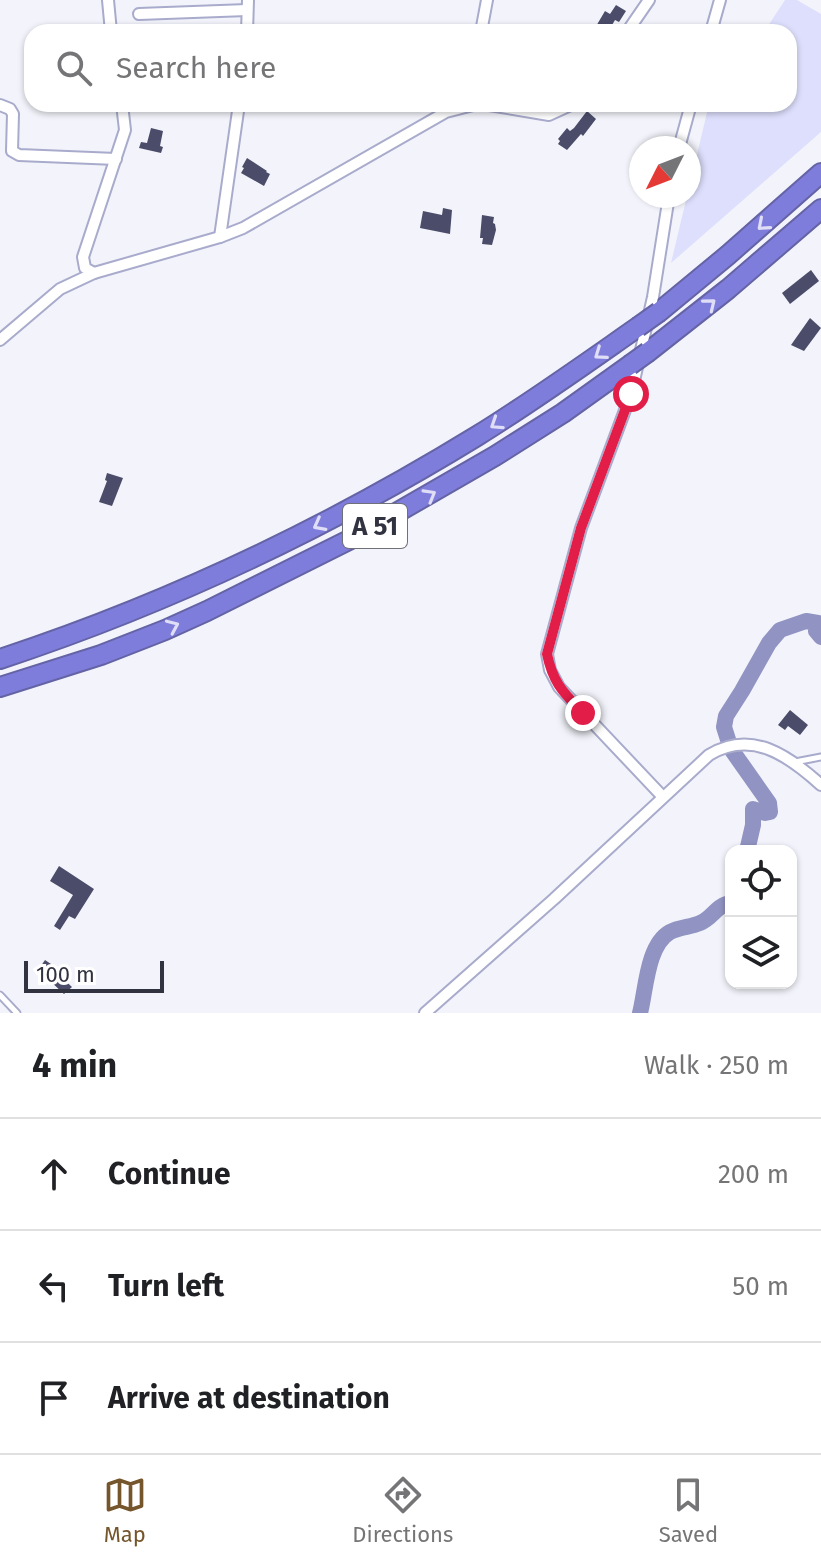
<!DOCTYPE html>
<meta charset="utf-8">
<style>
:root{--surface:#fff;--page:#f2f2f2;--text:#202124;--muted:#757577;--line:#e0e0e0;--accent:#75552b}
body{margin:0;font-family:"Fira Sans",sans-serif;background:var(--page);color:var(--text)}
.controls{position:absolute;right:24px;bottom:24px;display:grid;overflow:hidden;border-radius:16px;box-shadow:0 2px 6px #0004}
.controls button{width:72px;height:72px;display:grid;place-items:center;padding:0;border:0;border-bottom:2px solid var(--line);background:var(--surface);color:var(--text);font:40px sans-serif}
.compass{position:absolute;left:629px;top:136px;width:72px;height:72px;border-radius:50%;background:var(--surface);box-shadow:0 2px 6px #0004;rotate:228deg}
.scale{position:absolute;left:24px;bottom:20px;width:140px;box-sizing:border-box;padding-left:8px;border:4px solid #323340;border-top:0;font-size:22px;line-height:28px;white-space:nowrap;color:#323340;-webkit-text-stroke:6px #fff;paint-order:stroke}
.stop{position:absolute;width:24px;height:24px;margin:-18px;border:6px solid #e11d48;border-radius:50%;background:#fff}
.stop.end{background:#e11d48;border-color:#fff;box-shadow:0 2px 8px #0008}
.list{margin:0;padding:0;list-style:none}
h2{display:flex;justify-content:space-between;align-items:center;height:104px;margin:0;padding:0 32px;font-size:34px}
h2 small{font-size:26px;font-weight:400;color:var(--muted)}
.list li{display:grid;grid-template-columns:52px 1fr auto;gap:24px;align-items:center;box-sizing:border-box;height:112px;padding:0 32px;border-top:2px solid var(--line)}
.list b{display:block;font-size:30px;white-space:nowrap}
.list em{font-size:26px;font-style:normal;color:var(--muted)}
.icon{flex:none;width:44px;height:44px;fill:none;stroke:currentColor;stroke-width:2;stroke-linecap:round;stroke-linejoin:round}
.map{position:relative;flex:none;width:821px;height:1013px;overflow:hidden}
.search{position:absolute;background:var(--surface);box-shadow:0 2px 6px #0004;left:24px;right:24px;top:24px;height:88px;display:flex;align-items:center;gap:20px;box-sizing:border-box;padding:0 28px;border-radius:24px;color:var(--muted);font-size:30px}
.sheet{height:440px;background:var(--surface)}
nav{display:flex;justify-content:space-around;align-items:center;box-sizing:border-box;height:112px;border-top:2px solid var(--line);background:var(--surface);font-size:22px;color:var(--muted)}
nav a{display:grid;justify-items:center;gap:4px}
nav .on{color:var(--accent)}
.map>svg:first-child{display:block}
</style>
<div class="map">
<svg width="821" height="1013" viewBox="0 0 821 1013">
<rect width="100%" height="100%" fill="#f3f4fb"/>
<!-- green -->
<polygon fill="#dddffc" points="785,0 797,0 821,14 821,132 671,263 687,196 689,196 689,188 709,104 789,104 789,32 764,32"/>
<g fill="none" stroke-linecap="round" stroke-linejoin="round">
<!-- river -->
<g stroke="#9193c2" stroke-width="16">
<polyline points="747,851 753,825 753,809 765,813 770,812 769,803 731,749 724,727 726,716 742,691 769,643 780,630 806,621 818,623 816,631 821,637"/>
<path d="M640,1013C646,990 647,945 670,932C679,927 691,927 700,923C713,918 716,905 731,903"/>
</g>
</g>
<!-- building -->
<g fill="#4b4c69">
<polygon points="616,5 626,11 619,22 615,20 608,32 601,32 595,28 605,11 610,14"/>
<polygon points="587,111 596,119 583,136 581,134 567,150 558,144 560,141 558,139 567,128 570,131 574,128"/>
<polygon points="151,128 163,131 160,146 163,147 161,153 139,148 141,142 147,143"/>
<polygon points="247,158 267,171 266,172 270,174 264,186 241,173 244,168 242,167"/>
<polygon points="443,208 452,210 450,234 420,228 423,211 442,215"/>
<polygon points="482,215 494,217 493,223 495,224 496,230 492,245 482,244 483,238 480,238"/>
<polygon points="811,270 819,281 790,304 782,293"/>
<polygon points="810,318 821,328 804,351 791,345"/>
<polygon points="107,473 123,478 112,506 99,502 107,481 105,480"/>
<polygon points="790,710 808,725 800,735 788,726 785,730 778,725"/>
<polygon points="59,866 94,889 75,919 69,916 60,930 54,926 73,895 50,881"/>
<polygon points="45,960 54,966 53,968 57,971 56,972 72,987 64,994 49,980 49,981 36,973"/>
</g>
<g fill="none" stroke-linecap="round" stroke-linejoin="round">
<!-- service casing -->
<g stroke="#a9abcc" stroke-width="9">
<g id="service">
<polyline points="795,762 821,757"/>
<polyline points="0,995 17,1013"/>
</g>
</g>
<!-- minor casing -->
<g stroke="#a9abcc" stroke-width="14">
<g id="minor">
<polyline points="108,0 111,32"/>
<polyline points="139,14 247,10"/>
<polyline points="247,32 248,0"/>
<polyline points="481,32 487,0"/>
<polyline points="627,32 649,0"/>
<polyline points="711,32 720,0"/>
<polyline points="483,104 549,115 573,104"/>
<polyline points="0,105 10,109 13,114 12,151 19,155 116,159"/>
<polyline points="679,148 691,104"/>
<polyline points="220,237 239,104"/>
<polyline points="94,273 85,268 83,257 125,130 122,104"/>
<polyline points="0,340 60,289 94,273 220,237 243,228 446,112 477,104"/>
<polyline points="663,797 559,687 550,670 547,654 581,528 631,394 653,297 669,196"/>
<path d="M425,1013L554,899L709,755C752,729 789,756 821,785"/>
</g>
</g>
<!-- motorway casing -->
<g stroke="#6463a5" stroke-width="22">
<g id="motorway">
<polyline points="659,312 728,255 821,173"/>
<polyline points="648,352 728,289 821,209"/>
<path d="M0,659C167,604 327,528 477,436C532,402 585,364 638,327"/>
<polyline points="0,687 101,655 165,630 207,611 351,539 495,456 563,413 630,365"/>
</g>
</g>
<!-- service -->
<use href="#service" stroke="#fff" stroke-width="5"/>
<!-- minor -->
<use href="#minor" stroke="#fff" stroke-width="10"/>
<!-- motorway -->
<use href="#motorway" stroke="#7f7ddc" stroke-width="18"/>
<!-- motorway-bridge casing -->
<g stroke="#6463a5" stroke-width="22" stroke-linecap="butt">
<g id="motorway-bridge">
<polyline points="638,327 659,312"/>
<polyline points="630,365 648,352"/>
</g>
</g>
<!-- motorway-bridge -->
<use href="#motorway-bridge" stroke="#7f7ddc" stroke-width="18"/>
</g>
<!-- one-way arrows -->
<defs><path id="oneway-chevron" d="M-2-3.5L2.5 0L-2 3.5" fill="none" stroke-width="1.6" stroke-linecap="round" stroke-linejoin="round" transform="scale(2)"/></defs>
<g stroke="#dfdef6">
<use href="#oneway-chevron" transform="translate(763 225) rotate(139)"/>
<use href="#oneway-chevron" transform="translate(710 304) rotate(-39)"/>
<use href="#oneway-chevron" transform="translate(600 354) rotate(145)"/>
<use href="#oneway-chevron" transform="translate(496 424) rotate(147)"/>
<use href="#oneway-chevron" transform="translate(430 495) rotate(-30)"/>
<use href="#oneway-chevron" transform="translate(319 525) rotate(152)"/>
<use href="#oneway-chevron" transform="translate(173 626) rotate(-24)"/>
</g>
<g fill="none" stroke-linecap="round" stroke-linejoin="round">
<!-- route -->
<path stroke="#e11d48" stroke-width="10" d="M583,713C563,692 553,683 547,654L581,528L631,394"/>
</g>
<g text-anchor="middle" stroke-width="8" stroke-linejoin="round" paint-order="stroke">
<!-- shield labels -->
<rect fill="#fff" stroke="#707079" stroke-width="2" x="343" y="504" width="64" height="44" rx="6"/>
<g font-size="26" font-weight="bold" fill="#323340">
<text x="375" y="535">A 51</text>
</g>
</g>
</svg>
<div class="controls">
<button><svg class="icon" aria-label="locate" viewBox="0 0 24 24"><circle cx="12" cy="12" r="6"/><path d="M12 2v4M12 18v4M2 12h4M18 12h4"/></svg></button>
<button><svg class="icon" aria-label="layers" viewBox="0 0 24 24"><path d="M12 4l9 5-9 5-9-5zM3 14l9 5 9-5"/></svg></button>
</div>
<svg class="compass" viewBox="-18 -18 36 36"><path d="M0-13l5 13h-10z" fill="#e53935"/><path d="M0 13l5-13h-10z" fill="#757577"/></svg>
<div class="scale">100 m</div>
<div class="stop" style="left:631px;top:394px"></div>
<div class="stop end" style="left:583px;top:713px"></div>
<div class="search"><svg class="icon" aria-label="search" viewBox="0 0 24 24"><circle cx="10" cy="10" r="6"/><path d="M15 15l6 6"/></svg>Search here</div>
</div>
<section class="sheet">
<h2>4 min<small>Walk · 250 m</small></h2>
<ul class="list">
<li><svg class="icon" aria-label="ahead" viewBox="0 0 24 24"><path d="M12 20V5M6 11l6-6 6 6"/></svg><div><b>Continue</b></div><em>200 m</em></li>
<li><svg class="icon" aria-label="left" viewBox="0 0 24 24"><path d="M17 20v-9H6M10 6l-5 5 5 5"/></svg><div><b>Turn left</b></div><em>50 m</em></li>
<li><svg class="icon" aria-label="arrive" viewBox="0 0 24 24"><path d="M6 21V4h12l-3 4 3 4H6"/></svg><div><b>Arrive at destination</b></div></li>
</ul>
</section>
<nav>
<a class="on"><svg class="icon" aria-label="map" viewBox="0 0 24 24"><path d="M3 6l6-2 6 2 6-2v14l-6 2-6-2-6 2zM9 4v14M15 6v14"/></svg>Map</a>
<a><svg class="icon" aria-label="directions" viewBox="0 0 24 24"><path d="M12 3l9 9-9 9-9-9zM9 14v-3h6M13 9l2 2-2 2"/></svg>Directions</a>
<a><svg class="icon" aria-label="saved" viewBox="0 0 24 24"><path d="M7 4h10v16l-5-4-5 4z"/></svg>Saved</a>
</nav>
